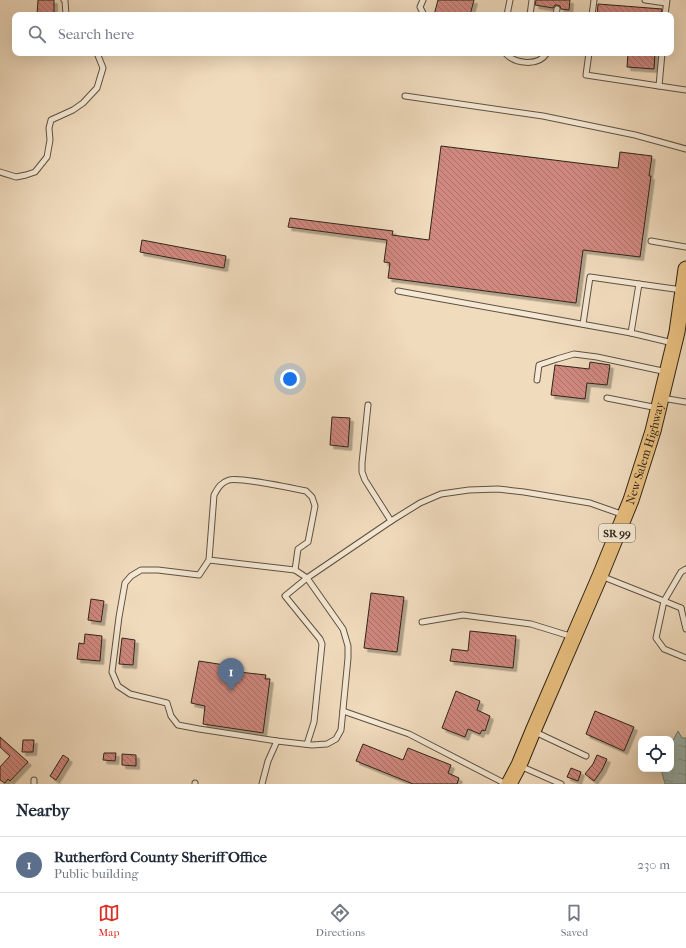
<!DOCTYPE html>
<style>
:root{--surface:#fff;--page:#f6f6f7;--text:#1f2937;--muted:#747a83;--line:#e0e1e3;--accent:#d93025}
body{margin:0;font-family:"IM FELL French Canon",serif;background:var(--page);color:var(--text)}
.controls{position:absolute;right:12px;bottom:12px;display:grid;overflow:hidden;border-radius:8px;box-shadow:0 4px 16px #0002}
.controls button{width:36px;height:36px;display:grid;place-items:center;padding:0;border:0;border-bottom:1px solid var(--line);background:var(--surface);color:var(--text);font:20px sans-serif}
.you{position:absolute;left:290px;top:379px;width:14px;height:14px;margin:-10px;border:3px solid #fff;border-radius:50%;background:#1a73e8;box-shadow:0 0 0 6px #1a73e833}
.badge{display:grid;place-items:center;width:26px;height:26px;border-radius:50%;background:var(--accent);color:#fff;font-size:13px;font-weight:700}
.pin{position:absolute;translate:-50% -33px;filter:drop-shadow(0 1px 2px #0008)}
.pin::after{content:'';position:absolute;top:21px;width:14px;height:12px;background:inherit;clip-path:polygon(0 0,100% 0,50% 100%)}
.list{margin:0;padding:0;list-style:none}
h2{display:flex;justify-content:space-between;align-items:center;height:52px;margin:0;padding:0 16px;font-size:17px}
h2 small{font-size:13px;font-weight:400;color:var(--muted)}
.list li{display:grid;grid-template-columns:26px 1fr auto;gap:12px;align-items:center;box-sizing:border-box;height:56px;padding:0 16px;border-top:1px solid var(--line)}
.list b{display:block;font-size:15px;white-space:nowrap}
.list p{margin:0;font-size:13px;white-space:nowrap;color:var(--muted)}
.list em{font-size:13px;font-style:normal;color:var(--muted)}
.icon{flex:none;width:22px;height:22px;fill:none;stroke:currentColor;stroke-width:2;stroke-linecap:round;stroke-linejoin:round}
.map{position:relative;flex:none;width:686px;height:784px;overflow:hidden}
.search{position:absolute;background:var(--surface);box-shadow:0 4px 16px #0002;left:12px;right:12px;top:12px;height:44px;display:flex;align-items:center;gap:10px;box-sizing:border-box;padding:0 14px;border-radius:8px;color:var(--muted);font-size:15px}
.sheet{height:108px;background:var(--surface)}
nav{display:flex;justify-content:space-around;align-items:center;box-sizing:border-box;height:56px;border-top:1px solid var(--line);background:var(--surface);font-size:11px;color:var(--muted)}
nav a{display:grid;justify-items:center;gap:2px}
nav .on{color:var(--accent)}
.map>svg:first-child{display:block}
</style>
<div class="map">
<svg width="686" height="784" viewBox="0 0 686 784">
<defs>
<pattern id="water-ripples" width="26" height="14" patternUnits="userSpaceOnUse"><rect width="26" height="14" fill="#9bbab6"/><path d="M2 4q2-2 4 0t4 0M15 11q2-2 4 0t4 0" fill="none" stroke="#7f9793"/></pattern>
<pattern id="building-back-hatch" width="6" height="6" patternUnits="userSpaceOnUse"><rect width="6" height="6" fill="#d0887f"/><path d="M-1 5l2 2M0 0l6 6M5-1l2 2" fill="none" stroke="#a96f67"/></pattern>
<filter id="shadow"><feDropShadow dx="3.5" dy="3.5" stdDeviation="0" flood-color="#0004"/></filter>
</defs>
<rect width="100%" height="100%" fill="#f0dbbd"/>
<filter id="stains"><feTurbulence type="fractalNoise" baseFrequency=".005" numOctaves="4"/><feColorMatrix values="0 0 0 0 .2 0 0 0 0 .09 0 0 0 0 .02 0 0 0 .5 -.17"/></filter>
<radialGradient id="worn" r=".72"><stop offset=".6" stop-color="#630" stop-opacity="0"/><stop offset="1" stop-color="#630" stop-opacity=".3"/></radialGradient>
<!-- water -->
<polygon fill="url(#water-ripples)" stroke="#6f7e77" points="678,731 682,738 686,738 686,784 665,784 661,769 671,769 671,744"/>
<!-- building -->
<g fill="url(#building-back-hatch)" stroke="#2e2519" filter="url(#shadow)">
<polygon points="38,0 54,0 54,15 37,15"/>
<polygon points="438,0 474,0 470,15 434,15"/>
<polygon points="536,0 570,0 569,10 561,9 560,6 557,5 555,5 553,8 535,5"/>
<polygon points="598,4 662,9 661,15 597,15"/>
<polygon points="628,53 655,53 654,69 627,67"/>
<polygon points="441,146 618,168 620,152 652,156 649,176 651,176 640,257 583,250 576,303 388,278 390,263 384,262 387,240 288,227 290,218 393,231 392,235 429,240"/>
<polygon points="142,240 226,256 224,268 140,252"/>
<polygon points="590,362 610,365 607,385 587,383 585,399 551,395 555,365 589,369"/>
<polygon points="332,417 350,418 348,447 330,445"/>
<polygon points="371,593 404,597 397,652 364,648"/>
<polygon points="91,599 104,601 101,622 88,620"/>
<polygon points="470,631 516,636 513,668 450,661 452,649 468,651"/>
<polygon points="85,634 102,636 100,661 77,659 79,643 84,644"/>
<polygon points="122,638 135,640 133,665 119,664"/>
<polygon points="199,661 231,666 230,671 266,675 265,679 270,679 263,733 203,724 205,706 191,703"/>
<polygon points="456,691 480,701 477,710 490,716 485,731 482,730 480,734 468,729 465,737 442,728"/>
<polygon points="595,711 634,727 624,751 586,734"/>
<polygon points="0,737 28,762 10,781 8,779 5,783 0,780 0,767 10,756 0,747"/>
<polygon points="23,740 34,740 33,752 22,752"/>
<polygon points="363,744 403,760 408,748 451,765 448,773 459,778 457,784 413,784 356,761"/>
<polygon points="104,753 116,753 115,761 103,760"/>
<polygon points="122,754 136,755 136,766 122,765"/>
<polygon points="63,755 69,759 56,780 50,776"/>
<polygon points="597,755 607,759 602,770 594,781 585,774 593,764"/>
<polygon points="571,768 581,772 578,781 567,777"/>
</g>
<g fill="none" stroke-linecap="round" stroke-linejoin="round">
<!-- service casing -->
<g stroke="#5e5242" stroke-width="7">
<g id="service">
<polyline points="64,0 65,1 66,15"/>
<polyline points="423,0 420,7 424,15"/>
<polyline points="645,0 666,3"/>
<polyline points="507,15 510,0"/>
<polyline points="530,15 532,0"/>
<polyline points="556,15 557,9"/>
<polyline points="592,15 594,0"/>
<polyline points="665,15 667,0"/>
<path d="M505,53C515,64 538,67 547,53"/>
<polyline points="589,53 586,75 659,86"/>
<polyline points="662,53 659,86 686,90"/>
<polyline points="405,96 543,116 635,135 686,149"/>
<polyline points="0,172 16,177 26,175 35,172 47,157 50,140 49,128 51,120 73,110 83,103 97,88 103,68 97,53"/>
<polyline points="651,241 686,247"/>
<polyline points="398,291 631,333"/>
<polyline points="583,324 590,277 639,284"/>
<polyline points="673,343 631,333 639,284 682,290"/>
<polyline points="537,380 539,365 557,359 574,354 597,357 667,372"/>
<polyline points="607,398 658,408"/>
<polyline points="662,398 686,402"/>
<polyline points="368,405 362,463 362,472 365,480 391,521"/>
<path d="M209,560L295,570L298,549L308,542L315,506L312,497L306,491C292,488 238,477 229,480C220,483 218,488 214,495L209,560L199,575L158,570H141L131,576L125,583L119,617L112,672L118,686L130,694L167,703L171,716L178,725L199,729L277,741L312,745L327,744L336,739L341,730L348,658V646L343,629L307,578L391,521L420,503L441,494L469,490L498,489L524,492L590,503L624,515"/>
<polyline points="295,570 307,578 285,596 320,639 322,644 314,722 307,744"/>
<polyline points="601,576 664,601 681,572 686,569"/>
<polyline points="681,608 664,601 656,638 664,649 686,658"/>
<polyline points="681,608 686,629"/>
<polyline points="422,622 463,615 531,624 573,637"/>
<polyline points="343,711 409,734 506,784"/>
<polyline points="533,731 586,756"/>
<polyline points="520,766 561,784"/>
<polyline points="34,784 34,780"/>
<polyline points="195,784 195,783"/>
<polyline points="262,784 268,761 277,741"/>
</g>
</g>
<!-- primary casing -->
<g stroke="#2e2519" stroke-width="17">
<g id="primary">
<path id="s1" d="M509,784L519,765L533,731L600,576L631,500L653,431L677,332L686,269"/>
</g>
</g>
<!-- service -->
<use href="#service" stroke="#f5e8d4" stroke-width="5"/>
<!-- primary -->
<use href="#primary" stroke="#e8be7e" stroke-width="15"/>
</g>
<g text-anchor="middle" stroke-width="3" stroke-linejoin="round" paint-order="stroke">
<!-- shield labels -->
<rect fill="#f5e8d4" stroke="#6a6051" stroke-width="1" x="599" y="524" width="36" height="18" rx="3"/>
<g font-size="11" font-weight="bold" fill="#2e2519">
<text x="617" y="537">SR 99</text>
</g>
<!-- street labels -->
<g font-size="12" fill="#2e2519" stroke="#f5e8d4">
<text dy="4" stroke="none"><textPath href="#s1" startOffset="358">New Salem Highway</textPath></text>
</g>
</g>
<rect width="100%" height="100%" filter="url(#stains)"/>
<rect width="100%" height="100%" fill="url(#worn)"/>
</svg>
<div class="controls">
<button><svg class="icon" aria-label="locate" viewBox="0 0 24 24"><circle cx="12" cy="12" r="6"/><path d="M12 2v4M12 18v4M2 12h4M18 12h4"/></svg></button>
</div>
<div class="you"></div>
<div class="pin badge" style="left:231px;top:691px;background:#5c6f8a">1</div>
<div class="search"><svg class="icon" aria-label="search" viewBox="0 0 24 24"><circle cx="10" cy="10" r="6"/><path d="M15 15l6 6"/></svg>Search here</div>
</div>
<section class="sheet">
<h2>Nearby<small></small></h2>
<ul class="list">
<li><span class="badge" style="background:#5c6f8a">1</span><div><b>Rutherford County Sheriff Office</b><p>Public building</p></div><em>230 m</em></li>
</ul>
</section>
<nav>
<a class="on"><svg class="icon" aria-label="map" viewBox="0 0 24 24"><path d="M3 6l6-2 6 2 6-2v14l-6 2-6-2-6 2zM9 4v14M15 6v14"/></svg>Map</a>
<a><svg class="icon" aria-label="directions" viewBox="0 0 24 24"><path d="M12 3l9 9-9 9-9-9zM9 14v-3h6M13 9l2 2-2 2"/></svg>Directions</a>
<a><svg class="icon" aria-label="saved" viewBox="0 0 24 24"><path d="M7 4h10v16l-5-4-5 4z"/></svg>Saved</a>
</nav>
